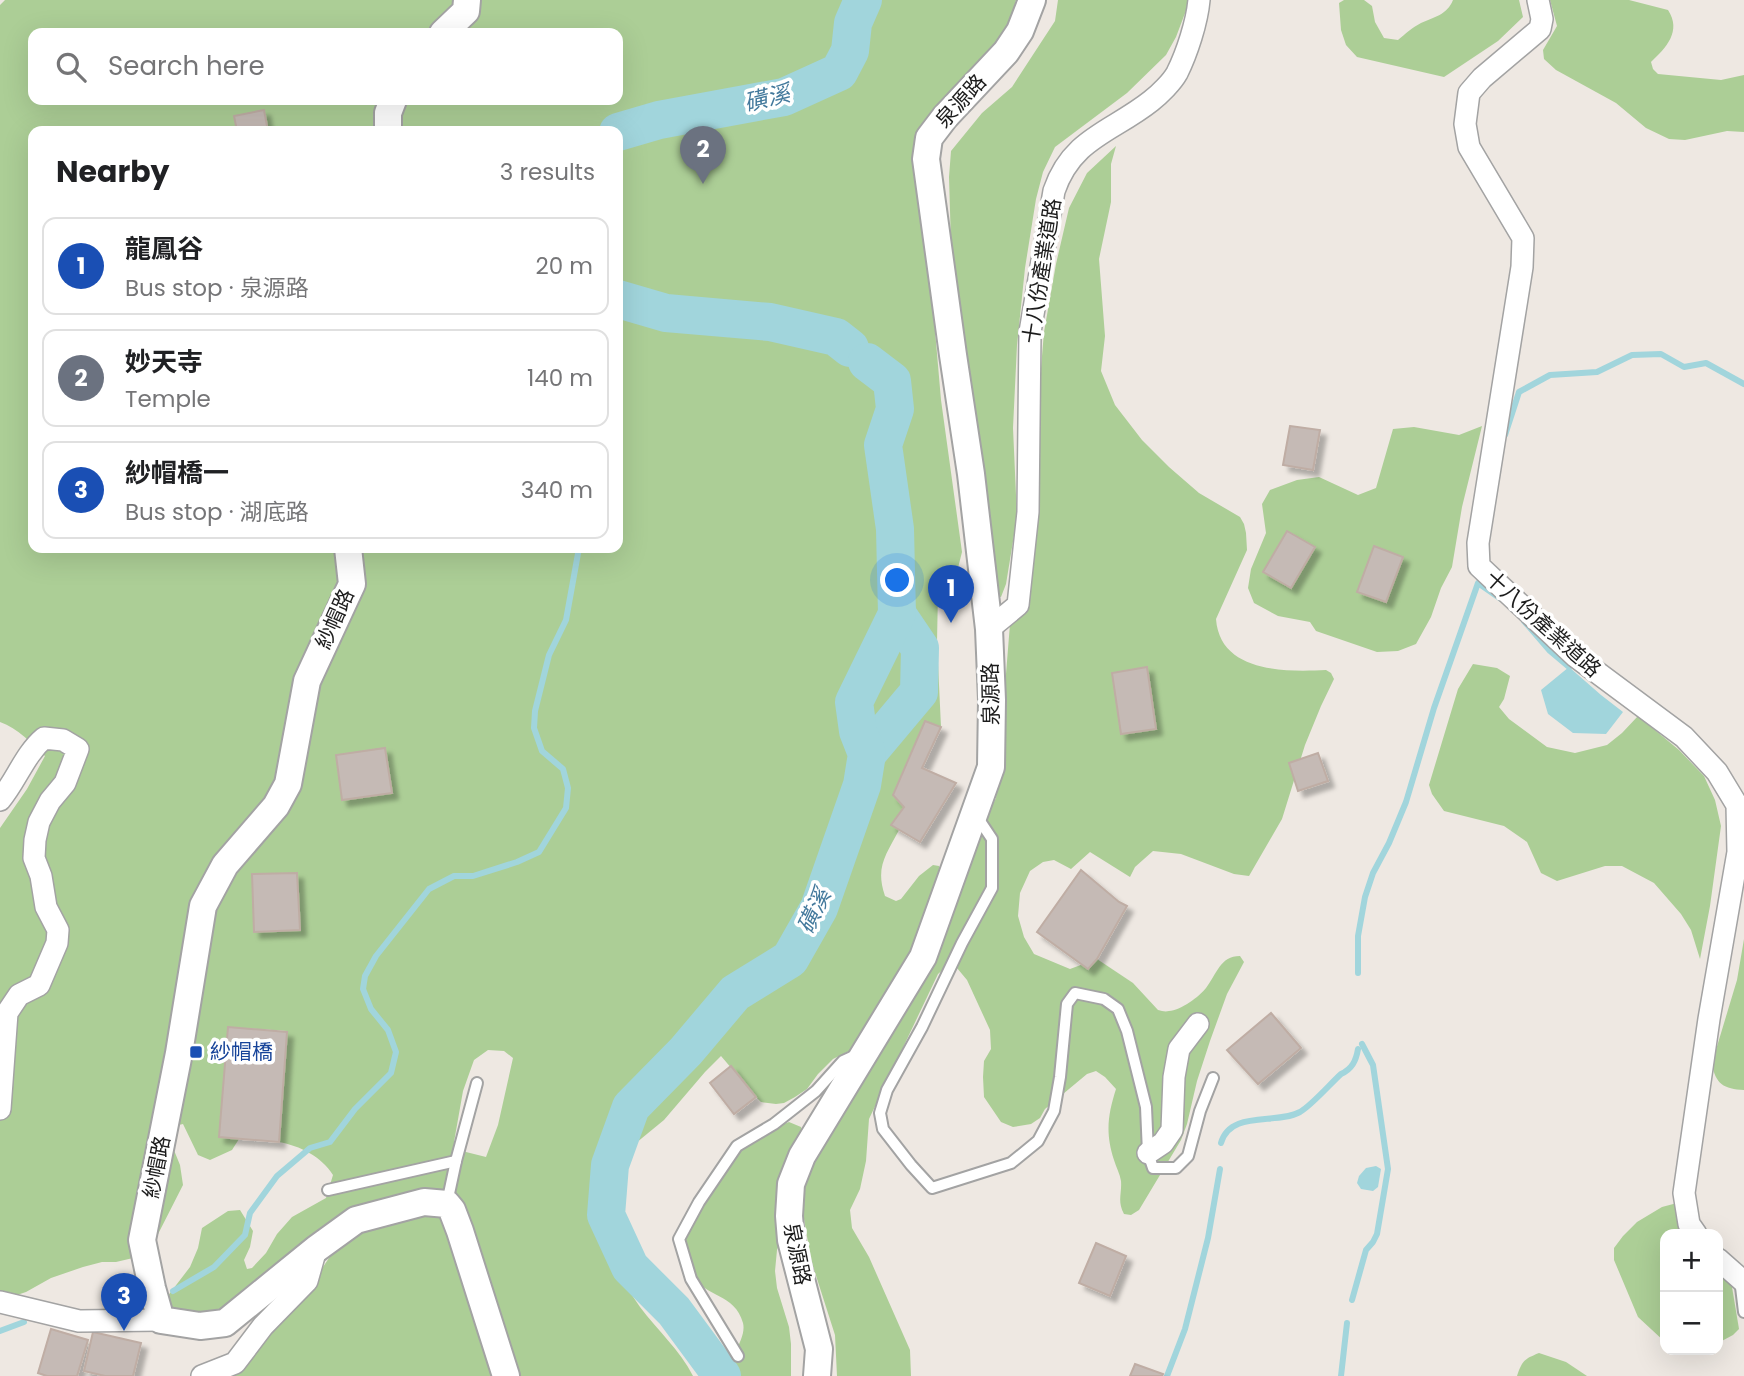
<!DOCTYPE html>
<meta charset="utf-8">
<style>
:root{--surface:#fff;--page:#f2f2f2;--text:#202124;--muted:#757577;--line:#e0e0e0;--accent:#c80016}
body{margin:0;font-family:Poppins,"Noto Sans TC",sans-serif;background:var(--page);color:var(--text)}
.controls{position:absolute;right:21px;bottom:21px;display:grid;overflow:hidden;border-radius:14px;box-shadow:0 7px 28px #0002}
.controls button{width:63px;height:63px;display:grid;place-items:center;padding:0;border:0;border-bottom:2px solid var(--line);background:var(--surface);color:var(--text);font:35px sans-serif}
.you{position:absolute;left:898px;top:581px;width:24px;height:24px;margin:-18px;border:5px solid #fff;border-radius:50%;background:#1a73e8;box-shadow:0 0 0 10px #1a73e833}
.badge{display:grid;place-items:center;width:46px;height:46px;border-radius:50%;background:var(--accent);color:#fff;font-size:23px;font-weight:700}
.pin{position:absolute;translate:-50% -58px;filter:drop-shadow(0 2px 4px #0008)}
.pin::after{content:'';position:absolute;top:37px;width:24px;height:21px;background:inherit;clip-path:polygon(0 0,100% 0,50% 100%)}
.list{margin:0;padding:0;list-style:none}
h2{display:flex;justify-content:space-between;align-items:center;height:91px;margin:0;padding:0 28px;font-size:30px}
h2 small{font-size:23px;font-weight:400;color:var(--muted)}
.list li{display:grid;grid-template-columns:46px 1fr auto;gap:21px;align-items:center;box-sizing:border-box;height:98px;margin:0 14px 14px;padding:0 14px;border:2px solid var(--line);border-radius:14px}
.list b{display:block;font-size:26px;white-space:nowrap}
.list p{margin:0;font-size:23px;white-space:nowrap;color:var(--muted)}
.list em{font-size:23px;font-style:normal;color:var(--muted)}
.icon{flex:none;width:38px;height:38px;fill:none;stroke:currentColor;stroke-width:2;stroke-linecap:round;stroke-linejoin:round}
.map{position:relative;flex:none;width:1744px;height:1376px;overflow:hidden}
.search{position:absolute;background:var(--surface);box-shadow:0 7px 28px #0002;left:28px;top:28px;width:595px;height:77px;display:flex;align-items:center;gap:18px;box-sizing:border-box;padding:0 24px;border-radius:14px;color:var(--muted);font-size:26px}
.panel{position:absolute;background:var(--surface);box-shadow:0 7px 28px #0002;left:28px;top:126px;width:595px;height:427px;border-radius:14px}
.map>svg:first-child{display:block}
</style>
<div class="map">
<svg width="1744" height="1376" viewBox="0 0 1744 1376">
<defs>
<filter id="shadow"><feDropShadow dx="6" dy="6" stdDeviation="2" flood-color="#0004"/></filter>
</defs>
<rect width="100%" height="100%" fill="#eee8e2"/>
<!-- forest -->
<g fill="#acce96" fill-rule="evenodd">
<path d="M5,0H1016L1012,15L1002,43L919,145L941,400L962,552L958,568L948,573L941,579L938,592L937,642L941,727L925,721L893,794L904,807L892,825L899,830C886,855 875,867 885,896L896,901L901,899L919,876L933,865L939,866L943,874L917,942L853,1049L833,1059L818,1074L807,1089L795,1097L784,1103L776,1104L761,1102L756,1097L721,1056L705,1072L664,1120L625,1152L600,1230C611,1257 623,1283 640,1307C657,1330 680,1350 693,1376H221L313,1282L331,1255L319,1243L235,1311L168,1315L167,1297L190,1267L198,1248L202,1228L228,1211L240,1210L253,1231L250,1247L244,1260L247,1269L252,1268L266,1253L277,1234L292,1217L326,1198L333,1175C321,1156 300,1146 279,1142L287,1031L228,1027L219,1137L239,1139L232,1150L210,1160L198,1155L183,1124L174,1126L169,1138L180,1165L183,1185L155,1240L133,1258L116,1262H102L83,1267L51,1278L26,1292L8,1298L0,1297V828L27,789L45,756C32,744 18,728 0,722V5ZM33,33H618V100H33ZM33,131H618V548H33ZM488,1050L504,1051L513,1058L498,1125L486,1157L466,1152L454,1142L463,1091L474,1060Z"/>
<polygon points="1058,0 1190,0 1176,37 1166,55 1127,93 1055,147 1043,172 1036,199 1025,268 1017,345 1013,428 1017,517 1006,584 1001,597 992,594 969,371 951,244 949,177 951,151 982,113 1012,87 1055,21"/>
<path d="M1344,0H1364L1372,6L1375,22L1384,38L1398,40C1405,34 1413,27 1421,23C1434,17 1447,15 1453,0H1519L1523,17L1498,41L1444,77L1357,57L1346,45L1341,30L1339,3Z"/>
<path d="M1550,0H1629L1668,10C1682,31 1666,48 1651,62L1653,69L1658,74L1721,80L1744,75V132L1727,131L1685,140L1669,139L1646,128L1616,103L1556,70L1544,59L1543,50L1557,26Z"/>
<path d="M1116,146L1111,164V202L1099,259L1105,336L1101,371L1115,405L1142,440L1169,467L1199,493L1240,517L1244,524L1246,533L1247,550L1216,619C1220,673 1286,672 1326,670L1331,673L1334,679L1321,706L1305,745L1282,819L1249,876L1234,874L1181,854L1153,851L1135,867L1130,877L1090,852L1071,869L1054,860L1043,862L1030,871L1020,893L1018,916L1024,937L1034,954L1070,969L1097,959L1133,983L1158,1010C1162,1011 1165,1012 1169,1011C1180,1011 1200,996 1206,988C1217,974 1220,956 1240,956L1244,962L1227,994L1210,1041L1197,1081L1187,1124L1181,1140L1139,1210L1131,1215L1124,1214C1117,1201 1122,1194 1121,1181C1120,1174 1116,1167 1114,1160C1105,1133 1108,1114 1116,1089L1105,1077L1096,1071L1087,1074L1045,1109L1040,1118L1031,1124L1013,1127L1001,1122L984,1097L983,1077L984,1061L991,1049L990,1030L967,980L957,968L946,967L938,974L869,1119L866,1161L860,1189L850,1210L852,1228L869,1257L910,1350L911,1376H837L835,1335L811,1260L804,1219L803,1186L812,1154L996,798L1010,624L1028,608L1039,502L1038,404L1044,332L1056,264L1069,208L1087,173Z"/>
<polygon points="1482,426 1462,507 1452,567 1441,588 1431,617 1416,644 1398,651 1377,652 1316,631 1310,622 1278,616 1254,603 1248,588 1251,569 1266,533 1262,504 1270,490 1297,480 1319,477 1358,495 1376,488 1393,429 1414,427 1459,435"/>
<polygon points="1473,664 1497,668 1510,676 1504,699 1499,707 1509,719 1547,747 1575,753 1607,745 1622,733 1638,716 1679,750 1704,776 1715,800 1721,826 1710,906 1700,959 1691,930 1681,914 1654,883 1622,866 1605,866 1557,881 1541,873 1527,842 1504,826 1444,811 1432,794 1429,785 1458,689"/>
<path d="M1744,939V1090C1724,1089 1715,1084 1712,1063L1737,980Z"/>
<path d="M789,1122L801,1127L802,1131L784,1231L777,1250L775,1271L777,1288L789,1327L791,1344V1376H720C728,1363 747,1338 743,1323C735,1293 704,1297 694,1276C692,1272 684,1244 684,1240C684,1229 694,1220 700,1212C710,1197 718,1180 728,1166C742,1146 767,1130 789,1122Z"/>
<polygon points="1677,1203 1688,1234 1665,1234 1665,1342 1638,1317 1614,1260 1614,1248 1623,1236 1637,1222 1662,1207"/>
<polygon points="1718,1272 1732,1287 1739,1329 1733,1335 1718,1343"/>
<path d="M1539,1353L1566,1362L1587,1376H1517C1522,1361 1524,1359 1539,1353Z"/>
</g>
<!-- water -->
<g fill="#a1d5dc">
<polygon points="1569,667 1601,695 1623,712 1606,734 1573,733 1548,714 1541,690"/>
<polygon points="1376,1166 1381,1169 1378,1187 1373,1191 1361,1189 1357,1183 1359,1176 1366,1168"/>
</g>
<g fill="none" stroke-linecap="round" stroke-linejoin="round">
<!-- stream -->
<g stroke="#a1d5dc" stroke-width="6">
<polyline points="1505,435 1519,392 1550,375 1597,372 1632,355 1661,354 1684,367 1706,363 1744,384"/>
<polyline points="1524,621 1550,651 1569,667"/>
<polyline points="1358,973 1358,936 1365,897 1373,873 1389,843 1406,802 1434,708 1478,583 1501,599"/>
<path d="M1221,1143C1230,1110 1276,1125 1300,1112C1312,1105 1330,1084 1341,1074C1352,1069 1356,1061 1358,1049"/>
<polyline points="173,1291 214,1267 245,1235 250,1213 277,1176 310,1148 330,1142 355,1109 391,1073 396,1052 388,1030 371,1009 363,989 365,976 376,956 429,889 454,876 473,876 517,862 539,852 566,808 568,788 563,769 542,751 534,728 535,711 549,655 566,620 579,548"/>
<polyline points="1352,1300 1366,1250 1373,1242 1377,1234 1388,1169 1373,1065 1362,1044"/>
<polyline points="104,1312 136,1301"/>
<polyline points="0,1331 24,1322"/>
<polyline points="1167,1376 1185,1329 1208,1238 1220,1169"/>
<polyline points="1341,1376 1347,1323"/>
</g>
<!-- river -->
<g stroke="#a1d5dc" stroke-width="38">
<polyline points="618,132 659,120 784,97 839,72 850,51 853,23 863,0"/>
<polyline points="618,299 666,313 770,322 836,337 850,348"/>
<polyline points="867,754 919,692 920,648 897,614"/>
<polyline points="722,1376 674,1311 630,1267 606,1215 610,1165 631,1107 686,1051 735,993 790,959 819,908 862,785 867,754 858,731 854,702 897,614 895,529 883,445 895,409 892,381 867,362"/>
</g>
</g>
<!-- building -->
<g fill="#c5bab5" stroke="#bfada4" stroke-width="2" filter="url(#shadow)">
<polygon points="264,110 268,131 237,131 234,116"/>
<polygon points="1290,426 1320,430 1313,470 1283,465"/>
<polygon points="1287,531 1315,547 1291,588 1263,572"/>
<polygon points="1374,546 1403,557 1386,602 1357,592"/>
<polygon points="1147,667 1156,729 1121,734 1112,673"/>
<polygon points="925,721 941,727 922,768 956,783 920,842 891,825 904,807 893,795"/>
<polygon points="385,748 392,793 342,800 336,755"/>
<polygon points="1318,753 1328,781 1298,791 1289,763"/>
<polygon points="1081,870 1119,902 1127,906 1097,959 1088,969 1037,932"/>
<polygon points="297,873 300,930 254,932 252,874"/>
<polygon points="1271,1013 1301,1048 1258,1084 1227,1050"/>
<polygon points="228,1027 287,1032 279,1142 219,1137"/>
<polygon points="731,1066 756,1097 734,1114 710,1083"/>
<polygon points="1096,1243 1126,1256 1110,1296 1079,1283"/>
<polygon points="51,1329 88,1340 77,1376 47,1376 38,1373"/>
<polygon points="93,1332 141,1343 133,1376 105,1376 84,1371"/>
<polygon points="1135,1364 1163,1374 1162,1376 1130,1376"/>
</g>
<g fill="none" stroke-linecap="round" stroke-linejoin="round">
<!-- service casing -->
<g stroke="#a3a3a3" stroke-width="14">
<g id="service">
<polyline points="976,815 992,839 992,888 962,943 922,1027 887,1090 880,1113 883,1129 911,1165 932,1188 1011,1163 1038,1141 1054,1111 1060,1077 1067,1004 1075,993 1104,999 1118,1009 1127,1031 1146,1107 1148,1153 1153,1168 1176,1168 1188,1156 1200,1111 1213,1078"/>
<polyline points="328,1190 456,1161"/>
<polyline points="447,1203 456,1161 477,1083"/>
<polyline points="1740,1279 1744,1312"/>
<polyline points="738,1356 691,1279 679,1239 699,1202 737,1146 774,1124 816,1091 843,1061 856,1055"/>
</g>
</g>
<!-- minor casing -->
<g stroke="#a3a3a3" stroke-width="24">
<g id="minor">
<polyline points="1538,0 1542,19 1540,29 1482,78 1469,93 1465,124 1469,147 1523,238 1522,267 1478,543 1479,566 1575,656 1684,737 1717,772 1737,805 1738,852 1709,1019 1684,1193 1689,1224 1696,1234"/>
<path d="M989,629L1018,605L1028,512L1030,332L1054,191C1072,138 1112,132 1151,101C1160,94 1172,82 1177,73C1187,53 1197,22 1199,0"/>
<path d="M0,800C16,781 25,754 44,738L63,740L78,749L65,783L50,801L39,822L35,840L34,858L41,876L46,907L58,930L57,943L39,985L19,995L7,1013L0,1109"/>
<polyline points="1148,1153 1163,1143 1172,1130 1174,1077 1179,1049 1198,1024"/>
<polyline points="1718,1259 1744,1282"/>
<polyline points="0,1302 79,1321 161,1320"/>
<polyline points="202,1376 235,1363 263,1326 307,1281 316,1249"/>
</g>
</g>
<!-- tertiary casing -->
<g stroke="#a3a3a3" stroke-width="30">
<g id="tertiary">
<polyline points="443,33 466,11 467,0"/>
<polyline points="388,131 388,113 393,100"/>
<polyline points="348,548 352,584 307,681 288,784 276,806 225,865 203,906 179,1053 142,1240 152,1288 161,1320 200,1326 225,1323 316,1249 356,1220 424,1202 447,1204 452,1210 460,1231 506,1376"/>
<polyline points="817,1376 819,1349 791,1240 789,1216 791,1184 802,1156 923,957 991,767 992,700 989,629 971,474 953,355 926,159 929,138 945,117 1006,52 1020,31 1032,0"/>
</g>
</g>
<!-- service -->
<use href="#service" stroke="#fff" stroke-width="10"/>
<!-- minor -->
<use href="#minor" stroke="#fff" stroke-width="21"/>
<!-- tertiary -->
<use href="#tertiary" stroke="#fff" stroke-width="26"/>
</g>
<!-- markers -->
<rect fill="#1a4fb4" stroke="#fff" stroke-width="2.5" x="189" y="1045" width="14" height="14" rx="3.5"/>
<g text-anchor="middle" stroke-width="7" stroke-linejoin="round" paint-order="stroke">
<!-- street labels -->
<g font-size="21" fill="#1c1c1c" stroke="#fff">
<text transform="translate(961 101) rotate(-48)" y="7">泉源路</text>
<text transform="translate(1042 271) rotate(-81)" y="7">十八份產業道路</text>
<text transform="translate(335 619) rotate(-66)" y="7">紗帽路</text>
<text transform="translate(1543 624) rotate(42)" y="7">十八份產業道路</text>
<text transform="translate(991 694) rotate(-91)" y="7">泉源路</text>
<text transform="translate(157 1167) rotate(-79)" y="7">紗帽路</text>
<text transform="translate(797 1254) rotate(79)" y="7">泉源路</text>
</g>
<!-- transit labels -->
<g font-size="21" fill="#164399" stroke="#fff" text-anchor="start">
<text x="210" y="1059">紗帽橋</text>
</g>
<!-- water labels -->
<g font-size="23" font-style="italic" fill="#43799c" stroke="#fff">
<text transform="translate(767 98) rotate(-14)" y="8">磺溪</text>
<text transform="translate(814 911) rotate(-65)" y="8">磺溪</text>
</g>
</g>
</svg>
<div class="controls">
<button>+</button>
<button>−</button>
</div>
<div class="you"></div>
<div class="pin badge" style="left:951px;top:623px;background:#1a4fb4">1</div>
<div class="pin badge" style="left:703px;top:184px;background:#6b7280">2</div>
<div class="pin badge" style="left:124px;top:1331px;background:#1a4fb4">3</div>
<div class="search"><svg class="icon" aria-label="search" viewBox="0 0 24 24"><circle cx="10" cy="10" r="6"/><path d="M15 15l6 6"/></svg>Search here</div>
<section class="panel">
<h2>Nearby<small>3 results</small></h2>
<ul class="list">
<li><span class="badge" style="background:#1a4fb4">1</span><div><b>龍鳳谷</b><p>Bus stop · 泉源路</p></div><em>20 m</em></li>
<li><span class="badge" style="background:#6b7280">2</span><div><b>妙天寺</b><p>Temple</p></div><em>140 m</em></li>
<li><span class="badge" style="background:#1a4fb4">3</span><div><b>紗帽橋一</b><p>Bus stop · 湖底路</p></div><em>340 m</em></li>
</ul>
</section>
</div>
